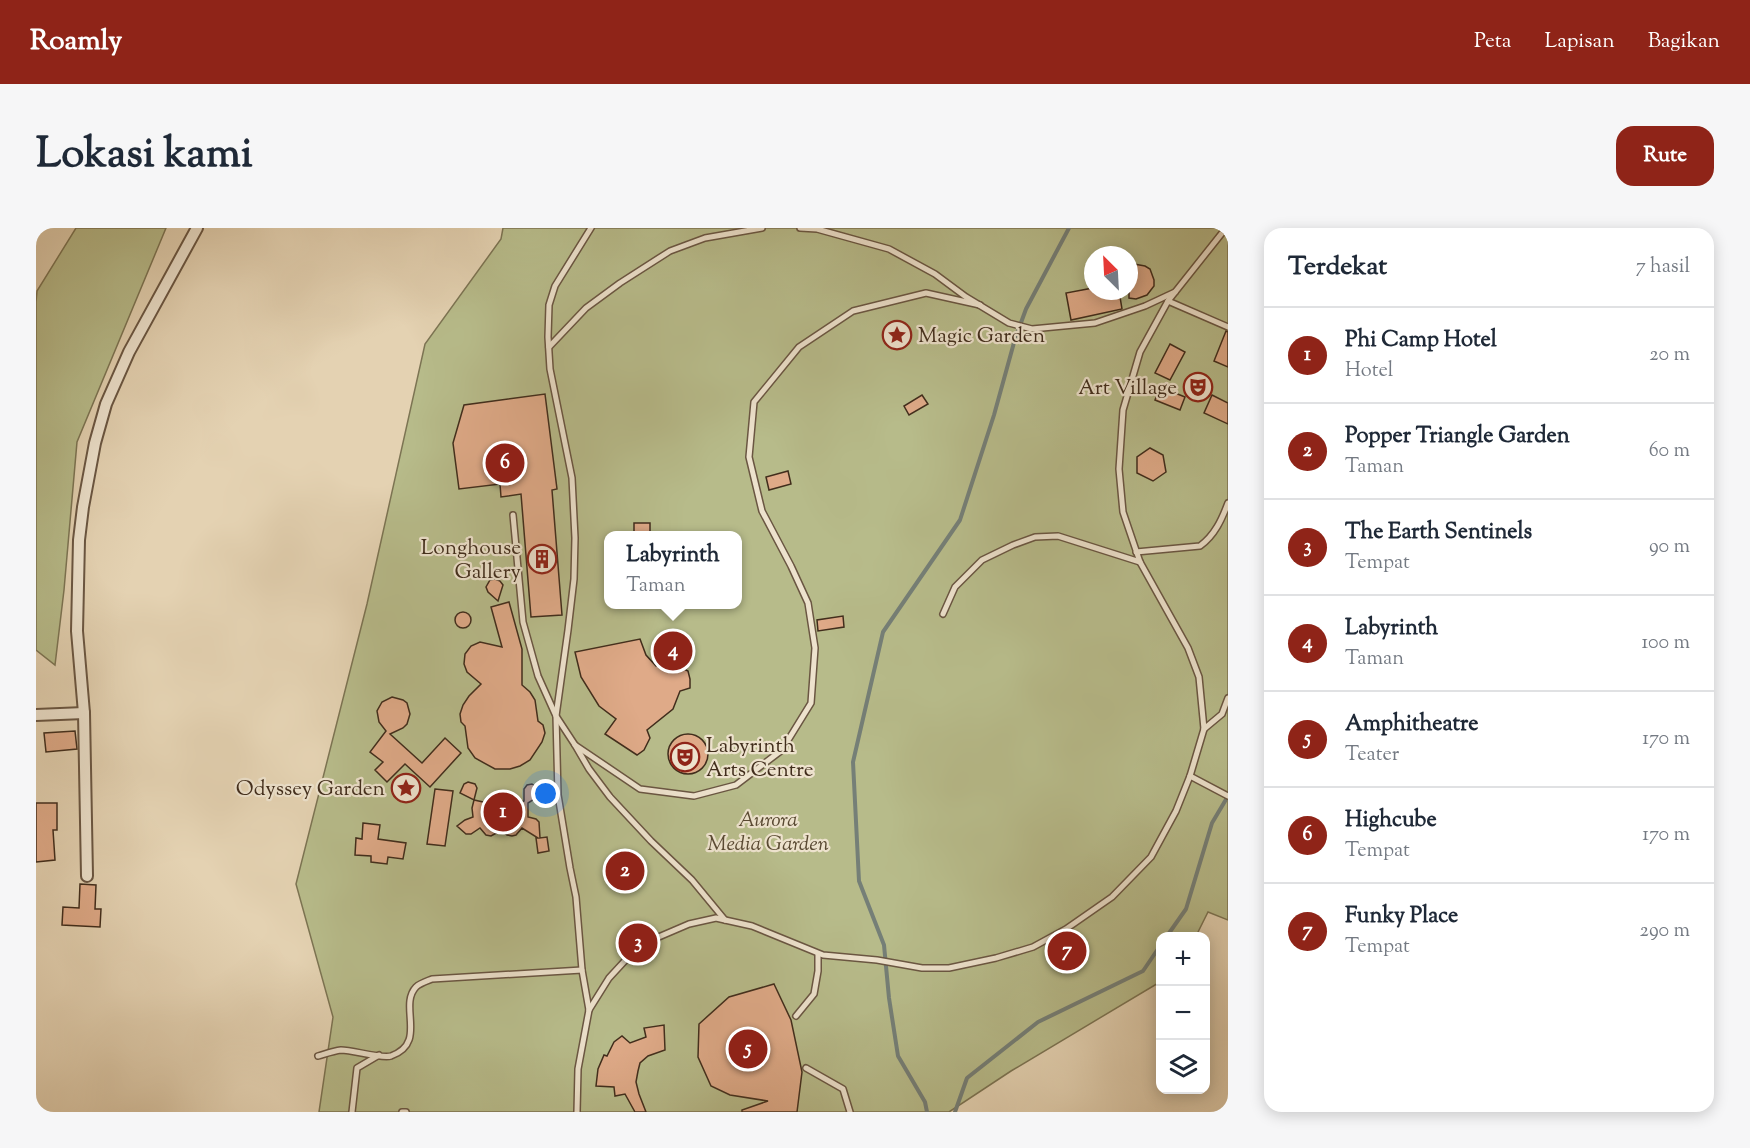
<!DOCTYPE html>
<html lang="id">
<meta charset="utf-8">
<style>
:root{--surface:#fff;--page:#f6f6f7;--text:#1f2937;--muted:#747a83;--line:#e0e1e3;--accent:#8f2418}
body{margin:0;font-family:"Sorts Mill Goudy",serif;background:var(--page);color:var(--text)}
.controls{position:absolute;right:18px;bottom:18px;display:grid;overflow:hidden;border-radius:12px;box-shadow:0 3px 15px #0003}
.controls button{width:54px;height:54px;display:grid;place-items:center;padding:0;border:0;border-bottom:2px solid var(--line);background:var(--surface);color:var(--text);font:30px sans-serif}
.compass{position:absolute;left:1048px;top:18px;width:54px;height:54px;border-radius:50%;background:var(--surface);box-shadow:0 3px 15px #0003;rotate:336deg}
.you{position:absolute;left:510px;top:566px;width:21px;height:21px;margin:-15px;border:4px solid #fff;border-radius:50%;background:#1a73e8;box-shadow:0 0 0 9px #1a73e833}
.badge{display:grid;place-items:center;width:39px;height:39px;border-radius:50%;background:var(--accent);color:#fff;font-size:20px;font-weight:700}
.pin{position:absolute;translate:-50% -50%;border:3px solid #fff;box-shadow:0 2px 6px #0006}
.popup{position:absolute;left:568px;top:303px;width:138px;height:78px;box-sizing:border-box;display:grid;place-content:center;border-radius:12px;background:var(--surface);filter:drop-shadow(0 2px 4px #0005);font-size:20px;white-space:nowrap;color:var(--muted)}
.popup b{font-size:22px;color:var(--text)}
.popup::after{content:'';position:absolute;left:50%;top:100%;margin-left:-12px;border:12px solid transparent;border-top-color:var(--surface)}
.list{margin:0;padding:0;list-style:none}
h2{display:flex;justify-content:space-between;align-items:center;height:78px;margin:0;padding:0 24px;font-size:26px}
h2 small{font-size:20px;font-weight:400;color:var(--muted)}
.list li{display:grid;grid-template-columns:39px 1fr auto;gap:18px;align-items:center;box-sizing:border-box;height:96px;padding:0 24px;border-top:2px solid var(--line)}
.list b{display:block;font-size:22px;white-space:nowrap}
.list p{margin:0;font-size:20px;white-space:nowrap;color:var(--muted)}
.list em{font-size:20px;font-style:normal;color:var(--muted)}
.icon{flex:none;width:33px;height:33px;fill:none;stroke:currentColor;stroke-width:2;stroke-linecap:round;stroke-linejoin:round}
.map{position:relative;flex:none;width:1192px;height:884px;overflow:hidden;border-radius:18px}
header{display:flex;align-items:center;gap:36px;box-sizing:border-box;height:84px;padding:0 30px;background:var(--accent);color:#fff}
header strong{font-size:28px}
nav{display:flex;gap:33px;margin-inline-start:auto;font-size:21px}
.intro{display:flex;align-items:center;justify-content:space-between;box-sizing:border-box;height:144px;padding:0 36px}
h1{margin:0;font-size:42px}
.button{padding:15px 27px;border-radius:18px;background:var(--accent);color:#fff;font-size:21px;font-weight:700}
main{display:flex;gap:36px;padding:0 36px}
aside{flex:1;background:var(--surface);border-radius:18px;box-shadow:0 3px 15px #0003}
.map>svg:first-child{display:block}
</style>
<header>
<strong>Roamly</strong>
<nav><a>Peta</a><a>Lapisan</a><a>Bagikan</a></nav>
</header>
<div class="intro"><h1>Lokasi kami</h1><a class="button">Rute</a></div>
<main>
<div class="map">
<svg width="1192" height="884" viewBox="0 0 1192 884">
<rect width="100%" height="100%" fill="#e4d2b2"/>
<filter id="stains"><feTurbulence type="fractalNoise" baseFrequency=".00333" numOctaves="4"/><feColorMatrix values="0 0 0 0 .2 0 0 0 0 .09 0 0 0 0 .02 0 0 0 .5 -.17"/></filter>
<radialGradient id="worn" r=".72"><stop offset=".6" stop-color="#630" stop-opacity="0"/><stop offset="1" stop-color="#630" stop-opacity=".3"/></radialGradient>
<!-- green -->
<g fill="#b7bb8a" stroke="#7c7453" stroke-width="1.5" fill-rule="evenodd">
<polygon points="40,0 130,0 41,214 28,362 19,437 0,422 0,74 1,63"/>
<path d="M467,0H1192V692L1172,684L1160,708H1124V754L975,843L913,884H283L297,789L260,656L331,376L389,116L465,11ZM1057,27H1093V63H1057ZM572,308H702V376H572Z"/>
</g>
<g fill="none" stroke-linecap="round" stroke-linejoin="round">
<!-- stream -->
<g stroke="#757f77" stroke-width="4">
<polyline points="1131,708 1150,681 1176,595 1192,568"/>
<polyline points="891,884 889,874 862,828 853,770 848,717 823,653 817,534 847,404 924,292 958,187 979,111 990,81 1033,0"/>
<polyline points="919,884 931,850 1002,794 1107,743 1124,718"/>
</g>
</g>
<!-- building -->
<g fill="#dfaa88" stroke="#412d1c" stroke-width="1.5">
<polygon points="1098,36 1109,38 1114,41 1118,52 1118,58 1111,67 1100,71 1093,70 1093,38"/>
<polygon points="1057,60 1057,63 1083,63 1086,81 1035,92 1030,65"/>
<polygon points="1190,103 1192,104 1192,139 1178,133"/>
<polygon points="1134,116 1149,124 1134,152 1119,145"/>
<polygon points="1124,159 1149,169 1144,182 1119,172"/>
<polygon points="509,166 521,261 516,262 526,387 495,389 485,266 465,269 464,256 423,261 417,215 428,177"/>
<polygon points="886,167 892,176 873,187 868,178"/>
<polygon points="1176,167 1192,175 1192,196 1168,185"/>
<polygon points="1114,220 1127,227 1130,244 1117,253 1101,245 1101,229"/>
<polygon points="752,243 755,256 733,262 730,249"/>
<rect x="598" y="295" width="16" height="13"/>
<polygon points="459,351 464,353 467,357 462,373 452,364 450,359 454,352"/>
<polygon points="473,374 486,421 486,457 494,464 499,472 502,493 507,497 509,505 506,514 494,532 484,538 474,541 459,541 439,530 432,520 429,498 425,494 424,486 427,477 433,468 445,456 431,444 428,436 429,426 435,418 444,414 466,419 455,379"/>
<circle cx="427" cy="392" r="8"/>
<polygon points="807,388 808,399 782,403 781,392"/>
<polygon points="604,411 610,427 620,438 642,438 652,443 654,451 654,460 644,463 637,481 611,502 614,510 608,522 601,527 569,506 580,491 563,478 545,449 539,424"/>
<polygon points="356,469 367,472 371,475 374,486 371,496 367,500 354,506 386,535 409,510 425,525 394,559 369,536 351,554 339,542 347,534 334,524 350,503 343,494 341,483 346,474"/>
<polygon points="39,503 41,521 10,524 8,505"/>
<circle cx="652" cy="526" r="20"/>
<polygon points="432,554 439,556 441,560 438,572 424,565 428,556"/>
<polygon points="496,556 502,560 502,566 500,570 492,575 492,589 500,591 503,594 504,610 511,609 513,623 502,625 500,610 502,610 486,600 480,607 476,608 471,607 466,602 455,608 450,607 444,600 435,606 430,606 421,598 429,592 437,589 436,580 438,572 447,574 450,577 451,582 449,590 458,593 465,598 478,590 478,579 481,575 488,573 488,561 491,557"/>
<polygon points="399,561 417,563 409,618 391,616"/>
<polygon points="0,575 21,575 21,602 17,602 19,632 0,634"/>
<polygon points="327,595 344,597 342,611 370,615 367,631 352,629 351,636 335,634 335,628 319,627 320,610 326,611"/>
<polygon points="44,656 60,657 59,681 65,681 64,699 26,697 27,679 43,680"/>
<polygon points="738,756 755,792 766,844 761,884 706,884 706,882 732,873 694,867 675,858 662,829 663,796 693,769"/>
<polygon points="628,797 629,822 612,828 604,835 602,843 600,854 603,866 610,884 599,884 589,866 579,868 578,859 560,858 562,841 568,827 571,828 578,814 586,808 594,815 610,809 608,800"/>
</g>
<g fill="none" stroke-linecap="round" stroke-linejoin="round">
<!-- lane casing -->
<g stroke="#6a5642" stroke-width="8">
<g id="lane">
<polyline points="764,0 781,1 853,21 899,46 930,69 973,95 996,101 1059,95 1109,78 1139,64"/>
<polyline points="1132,73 1192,99"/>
<polyline points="513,119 550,80 584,55 634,23 669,10 726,0"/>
<polyline points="477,287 487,394 502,448 520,488 539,517 553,541 574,569 615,613 656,652 689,692"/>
<path d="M1100,324L1164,318C1179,307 1186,291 1192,275"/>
<polyline points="907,386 919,359 946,332 977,317 999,309 1022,308 1104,334"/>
<polyline points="1168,501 1186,486 1192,470"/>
<polyline points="539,517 604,561 658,568 700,557 746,522 775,475 779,420 772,375 755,338 726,283 713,229 718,174 763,119 817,83 890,65 944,77"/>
<polyline points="1154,548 1192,568"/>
<polyline points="553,782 573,750 597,724 618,711 653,696 680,690 716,698 787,727 841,732 886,740 913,740 960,730 997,719 1030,701 1076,669 1115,629 1140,583 1154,548 1168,501 1163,449 1152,420 1104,334 1087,284 1083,241 1087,182 1104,124 1132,73 1190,0"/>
<polyline points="760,788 778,766 782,743 782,726"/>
<path d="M282,828C289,826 297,823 305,822C317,822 345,831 355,828C392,815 362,778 380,759C384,755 391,753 396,751L546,742"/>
<polyline points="770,840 807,861 814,884"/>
<polyline points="316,884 321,840 343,827"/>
<polyline points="366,884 370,884"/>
<polyline points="541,884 542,841 553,782 546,742 540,669 534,640 522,567 520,488 532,402 538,351 539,310 536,250 514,141 512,109 513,77 519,58 555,0"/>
</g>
</g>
<!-- street casing -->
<g stroke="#6a5642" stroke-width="14">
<g id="street">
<polyline points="0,487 48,485"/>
<polyline points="51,648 48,485 41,403 43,312 47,279 59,215 70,176 93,124 161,0"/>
</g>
</g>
<!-- lane -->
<use href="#lane" stroke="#ede2cd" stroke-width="5"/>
<!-- street -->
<use href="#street" stroke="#ede2cd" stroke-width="10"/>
</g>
<!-- icons -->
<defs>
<g id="sight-ring" transform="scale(1.5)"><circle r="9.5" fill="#ede2cd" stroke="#8f2418" stroke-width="1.5"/><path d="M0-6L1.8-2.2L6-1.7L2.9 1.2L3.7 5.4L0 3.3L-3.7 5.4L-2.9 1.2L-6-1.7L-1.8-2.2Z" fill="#8f2418"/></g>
<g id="theatre-ring" transform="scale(1.5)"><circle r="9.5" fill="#ede2cd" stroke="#8f2418" stroke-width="1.5"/><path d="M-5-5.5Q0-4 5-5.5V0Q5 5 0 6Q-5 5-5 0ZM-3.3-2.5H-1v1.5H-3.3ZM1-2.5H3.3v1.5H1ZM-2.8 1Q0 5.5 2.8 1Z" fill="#8f2418"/></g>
<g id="building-ring" transform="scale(1.5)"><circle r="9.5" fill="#ede2cd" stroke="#8f2418" stroke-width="1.5"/><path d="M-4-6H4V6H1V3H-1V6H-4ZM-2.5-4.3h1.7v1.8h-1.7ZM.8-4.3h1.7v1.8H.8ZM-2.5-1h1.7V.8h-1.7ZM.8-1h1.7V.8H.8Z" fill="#8f2418"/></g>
</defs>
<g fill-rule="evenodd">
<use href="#sight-ring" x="861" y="107"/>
<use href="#theatre-ring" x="1162" y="159"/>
<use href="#building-ring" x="506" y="331"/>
<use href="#theatre-ring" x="649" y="529"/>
<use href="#sight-ring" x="370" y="560"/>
</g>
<g text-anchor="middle" stroke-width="4.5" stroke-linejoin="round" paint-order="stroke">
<!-- poi labels -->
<g font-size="21" fill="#412d1c" stroke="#ede2cd" text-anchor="end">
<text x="882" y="114" text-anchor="start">Magic Garden</text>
<text x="1141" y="166">Art Village</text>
<text x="485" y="326">Longhouse<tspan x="485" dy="24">Gallery</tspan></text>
<text x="670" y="524" text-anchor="start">Labyrinth<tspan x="670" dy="24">Arts Centre</tspan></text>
<text x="349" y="567">Odyssey Garden</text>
</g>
<!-- park labels -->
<g font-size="21" font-style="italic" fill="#594932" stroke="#ede2cd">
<text x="732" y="598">Aurora<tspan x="732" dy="24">Media Garden</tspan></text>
</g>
</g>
<rect width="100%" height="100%" filter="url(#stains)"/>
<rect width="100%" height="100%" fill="url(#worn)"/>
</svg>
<div class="controls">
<button>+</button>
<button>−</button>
<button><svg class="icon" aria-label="layers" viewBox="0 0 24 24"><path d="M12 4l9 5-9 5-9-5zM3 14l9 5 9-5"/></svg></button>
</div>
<svg class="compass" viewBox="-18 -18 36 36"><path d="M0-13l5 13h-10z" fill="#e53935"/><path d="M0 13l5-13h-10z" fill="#747a83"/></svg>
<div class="you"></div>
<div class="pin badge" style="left:467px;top:584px">1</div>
<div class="pin badge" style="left:589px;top:643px">2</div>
<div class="pin badge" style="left:602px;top:715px">3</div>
<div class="pin badge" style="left:637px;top:423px">4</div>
<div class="popup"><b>Labyrinth</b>Taman</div>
<div class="pin badge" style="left:712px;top:821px">5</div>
<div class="pin badge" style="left:469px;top:235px">6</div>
<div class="pin badge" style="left:1031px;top:723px">7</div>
</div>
<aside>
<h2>Terdekat<small>7 hasil</small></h2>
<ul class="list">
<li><span class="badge">1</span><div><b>Phi Camp Hotel</b><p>Hotel</p></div><em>20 m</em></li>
<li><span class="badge">2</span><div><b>Popper Triangle Garden</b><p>Taman</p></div><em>60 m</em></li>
<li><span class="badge">3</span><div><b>The Earth Sentinels</b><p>Tempat</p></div><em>90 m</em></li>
<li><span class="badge">4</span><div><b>Labyrinth</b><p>Taman</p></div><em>100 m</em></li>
<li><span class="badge">5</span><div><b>Amphitheatre</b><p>Teater</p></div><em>170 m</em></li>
<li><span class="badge">6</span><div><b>Highcube</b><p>Tempat</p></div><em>170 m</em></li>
<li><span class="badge">7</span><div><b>Funky Place</b><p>Tempat</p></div><em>290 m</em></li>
</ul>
</aside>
</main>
